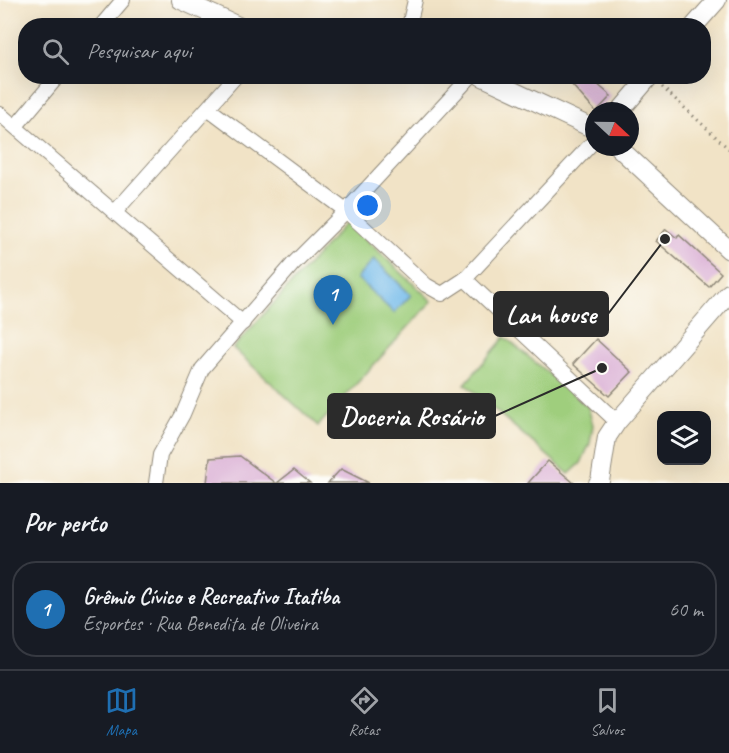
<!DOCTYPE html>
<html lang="pt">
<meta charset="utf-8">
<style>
:root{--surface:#171b24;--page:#242831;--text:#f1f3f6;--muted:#9ea1a6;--line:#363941;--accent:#1f6fb2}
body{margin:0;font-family:Caveat,sans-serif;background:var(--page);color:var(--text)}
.controls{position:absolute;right:18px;bottom:18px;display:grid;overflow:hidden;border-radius:12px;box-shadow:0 6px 24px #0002}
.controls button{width:54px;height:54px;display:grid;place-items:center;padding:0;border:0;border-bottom:2px solid var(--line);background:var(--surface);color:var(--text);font:30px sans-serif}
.compass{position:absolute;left:585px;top:102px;width:54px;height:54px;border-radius:50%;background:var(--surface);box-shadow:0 6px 24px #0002;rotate:112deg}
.you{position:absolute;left:368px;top:206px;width:21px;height:21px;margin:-15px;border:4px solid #fff;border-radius:50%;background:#1a73e8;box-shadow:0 0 0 9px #1a73e833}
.badge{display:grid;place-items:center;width:39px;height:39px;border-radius:50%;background:var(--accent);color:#fff;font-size:20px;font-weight:700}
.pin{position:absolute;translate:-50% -50px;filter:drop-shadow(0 2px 3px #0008)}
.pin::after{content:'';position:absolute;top:32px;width:21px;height:18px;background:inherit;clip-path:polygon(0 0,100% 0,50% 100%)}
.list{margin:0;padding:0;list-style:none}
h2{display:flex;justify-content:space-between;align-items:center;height:78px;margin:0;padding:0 24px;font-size:26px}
h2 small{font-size:20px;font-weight:400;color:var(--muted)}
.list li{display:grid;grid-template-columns:39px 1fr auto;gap:18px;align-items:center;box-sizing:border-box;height:96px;margin:0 12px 12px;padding:0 12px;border:2px solid var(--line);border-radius:24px}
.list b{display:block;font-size:22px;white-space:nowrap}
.list p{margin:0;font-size:20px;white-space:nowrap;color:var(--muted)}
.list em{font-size:20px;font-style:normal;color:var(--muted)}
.icon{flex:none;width:33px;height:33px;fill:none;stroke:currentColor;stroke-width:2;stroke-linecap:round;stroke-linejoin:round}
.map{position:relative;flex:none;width:729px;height:483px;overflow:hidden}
.search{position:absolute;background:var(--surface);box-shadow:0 6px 24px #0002;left:18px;right:18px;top:18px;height:66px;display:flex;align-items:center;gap:15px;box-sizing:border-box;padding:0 21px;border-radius:24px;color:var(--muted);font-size:22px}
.sheet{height:186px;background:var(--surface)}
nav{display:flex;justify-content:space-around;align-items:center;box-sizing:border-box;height:84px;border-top:2px solid var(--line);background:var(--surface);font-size:16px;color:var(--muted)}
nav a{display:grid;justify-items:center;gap:3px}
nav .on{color:var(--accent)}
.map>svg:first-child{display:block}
</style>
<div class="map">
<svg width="729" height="483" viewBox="0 0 729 483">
<rect width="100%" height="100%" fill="#fdfcf7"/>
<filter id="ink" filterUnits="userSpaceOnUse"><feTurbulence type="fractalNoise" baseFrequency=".0167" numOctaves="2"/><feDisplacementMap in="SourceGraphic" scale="12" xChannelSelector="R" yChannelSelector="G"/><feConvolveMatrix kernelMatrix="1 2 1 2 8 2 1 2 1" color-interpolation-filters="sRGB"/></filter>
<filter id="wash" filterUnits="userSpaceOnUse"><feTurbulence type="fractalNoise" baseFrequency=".008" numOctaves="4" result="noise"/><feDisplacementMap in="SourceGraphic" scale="24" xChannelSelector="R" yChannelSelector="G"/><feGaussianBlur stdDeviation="1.35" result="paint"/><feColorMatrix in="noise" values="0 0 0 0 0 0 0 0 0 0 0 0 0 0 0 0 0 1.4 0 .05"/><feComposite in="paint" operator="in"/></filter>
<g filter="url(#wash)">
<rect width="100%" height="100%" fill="#f1e3c6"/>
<!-- green -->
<g fill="#9fce7d" stroke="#657c54" stroke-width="1.5">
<polygon points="347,222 432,301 318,426 233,348"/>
<polygon points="505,337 588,407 593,425 590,443 581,463 569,474 465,384"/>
</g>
<!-- water -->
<polygon fill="#72baea" stroke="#4e728a" stroke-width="1.5" points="374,259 411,295 394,313 357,278"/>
<g id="blocks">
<!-- building -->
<g fill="#dcb3d7">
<polygon points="564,76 588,76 611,96 597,111 595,111"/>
<polygon points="666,229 677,238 679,235 721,273 709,287 656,241"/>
<polygon points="596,339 632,372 609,396 573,364"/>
<polygon points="240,456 276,483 207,483 210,458"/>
<polygon points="548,461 574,483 528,483"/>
<polygon points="341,469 369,483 328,483"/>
<polygon points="294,470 310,483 277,483"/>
</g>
</g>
</g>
<g filter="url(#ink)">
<use href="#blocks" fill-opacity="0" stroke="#8e8778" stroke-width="1.5"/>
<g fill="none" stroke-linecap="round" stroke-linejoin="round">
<!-- street casing -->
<g stroke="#8e8778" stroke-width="16">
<g id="street">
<polyline points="101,26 123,0"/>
<polyline points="409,26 415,0"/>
<polyline points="209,109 346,211 426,285 442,294 465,279 594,141"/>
<polyline points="0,114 243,323"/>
<polyline points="16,126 58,76"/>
<polyline points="115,212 236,76"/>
<polyline points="465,279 617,422"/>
<polyline points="156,483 160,455 183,414 202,369 293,264 346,211 471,76"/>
</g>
</g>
<!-- secondary casing -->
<g stroke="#8e8778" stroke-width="20">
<g id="secondary">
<polyline points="181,0 238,26"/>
<polyline points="694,26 717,0"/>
<polyline points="481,76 594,129"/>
<polyline points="620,111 650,76"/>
<polyline points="618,147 729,250"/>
<polyline points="598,483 600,481 607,437 617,422 729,293"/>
</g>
</g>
<!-- path -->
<polyline stroke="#8e8778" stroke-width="3" stroke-dasharray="1.5 4.5" stroke-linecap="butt" points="662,87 729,149"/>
<!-- street -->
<use href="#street" stroke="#fff" stroke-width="14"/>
<!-- secondary -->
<use href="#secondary" stroke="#fff" stroke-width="18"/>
</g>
</g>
<!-- callouts -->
<path fill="none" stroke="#2b2b2b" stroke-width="2" d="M665 239L608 314M602 368L495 416"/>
<g fill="#2b2b2b" stroke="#fdfcf7" stroke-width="2">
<circle cx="665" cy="239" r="6"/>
<circle cx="602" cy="368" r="6"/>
</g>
<g fill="#2b2b2b" stroke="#2b2b2b" stroke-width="2">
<rect x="494" y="292" width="114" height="44" rx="6"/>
<rect x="328" y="394" width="167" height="44" rx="6"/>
</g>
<g font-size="26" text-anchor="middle" font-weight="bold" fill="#fff">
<text x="551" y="323">Lan house</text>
<text x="412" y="425">Doceria Rosário</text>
</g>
</svg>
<div class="controls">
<button><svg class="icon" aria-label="layers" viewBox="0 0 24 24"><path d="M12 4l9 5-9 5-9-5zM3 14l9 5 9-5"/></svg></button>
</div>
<svg class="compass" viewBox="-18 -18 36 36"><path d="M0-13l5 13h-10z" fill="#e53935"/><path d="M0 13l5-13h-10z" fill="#9ea1a6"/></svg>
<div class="you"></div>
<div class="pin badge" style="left:333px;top:325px">1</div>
<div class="search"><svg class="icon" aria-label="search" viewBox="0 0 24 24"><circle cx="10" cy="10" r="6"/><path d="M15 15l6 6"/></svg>Pesquisar aqui</div>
</div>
<section class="sheet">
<h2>Por perto<small></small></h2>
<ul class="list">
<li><span class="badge">1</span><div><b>Grêmio Cívico e Recreativo Itatiba</b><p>Esportes · Rua Benedita de Oliveira</p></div><em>60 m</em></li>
</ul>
</section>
<nav>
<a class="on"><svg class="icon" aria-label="map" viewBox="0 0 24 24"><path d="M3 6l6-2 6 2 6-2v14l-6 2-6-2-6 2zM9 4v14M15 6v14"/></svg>Mapa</a>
<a><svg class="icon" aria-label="directions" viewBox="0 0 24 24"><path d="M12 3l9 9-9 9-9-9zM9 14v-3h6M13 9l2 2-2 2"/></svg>Rotas</a>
<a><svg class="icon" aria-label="saved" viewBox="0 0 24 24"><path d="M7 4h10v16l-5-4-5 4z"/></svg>Salvos</a>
</nav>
